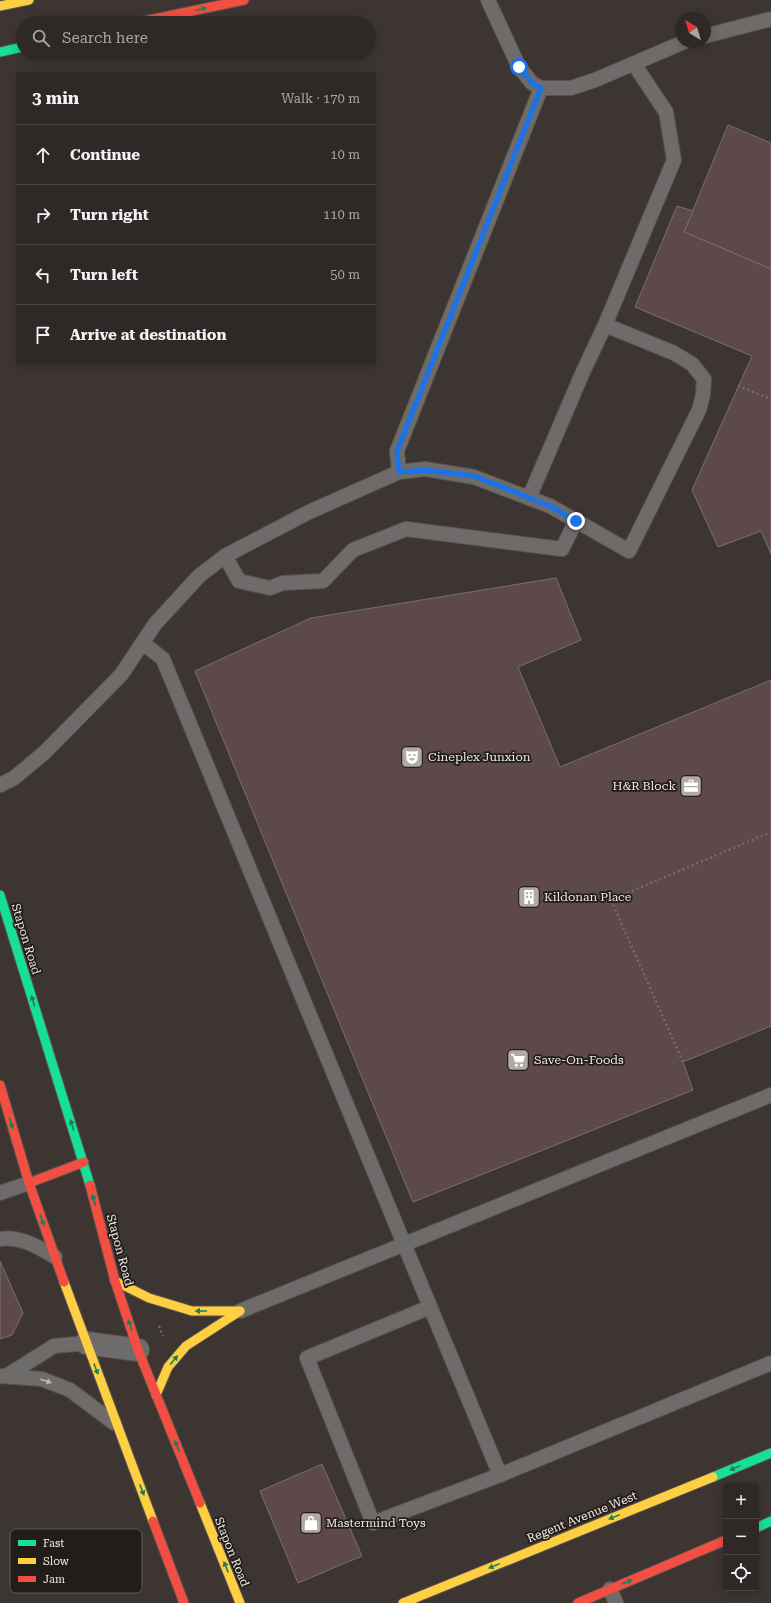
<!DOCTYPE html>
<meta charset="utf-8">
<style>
:root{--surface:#2e2826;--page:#3a3432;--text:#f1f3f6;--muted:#a7a6a7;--line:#494443}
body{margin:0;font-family:"Roboto Serif",serif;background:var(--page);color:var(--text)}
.controls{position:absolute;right:12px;bottom:12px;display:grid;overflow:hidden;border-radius:4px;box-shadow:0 2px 10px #0003}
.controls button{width:36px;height:36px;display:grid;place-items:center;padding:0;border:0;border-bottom:1px solid var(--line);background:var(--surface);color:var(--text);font:20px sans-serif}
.compass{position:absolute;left:675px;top:12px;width:36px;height:36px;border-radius:50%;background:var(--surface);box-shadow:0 2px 10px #0003;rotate:322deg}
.stop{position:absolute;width:12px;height:12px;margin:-9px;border:3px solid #1a73e8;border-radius:50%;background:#fff}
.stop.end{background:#1a73e8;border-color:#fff;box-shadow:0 1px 4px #0008}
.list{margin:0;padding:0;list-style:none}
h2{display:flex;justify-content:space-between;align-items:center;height:52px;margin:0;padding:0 16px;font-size:17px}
h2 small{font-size:13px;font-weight:400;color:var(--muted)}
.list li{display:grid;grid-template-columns:26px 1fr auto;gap:12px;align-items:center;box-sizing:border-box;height:60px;padding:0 16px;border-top:1px solid var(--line)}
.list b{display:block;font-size:15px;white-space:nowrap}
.list em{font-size:13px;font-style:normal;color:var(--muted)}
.icon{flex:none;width:22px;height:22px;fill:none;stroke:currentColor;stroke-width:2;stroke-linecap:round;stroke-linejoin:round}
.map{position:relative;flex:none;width:771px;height:1603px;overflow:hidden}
.search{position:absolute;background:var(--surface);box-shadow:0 2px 10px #0003;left:16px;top:16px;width:360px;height:44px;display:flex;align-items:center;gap:10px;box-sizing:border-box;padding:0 14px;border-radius:22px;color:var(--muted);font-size:15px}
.panel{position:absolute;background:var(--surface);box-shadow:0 2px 10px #0003;left:16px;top:72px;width:360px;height:292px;border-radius:4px}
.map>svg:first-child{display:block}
</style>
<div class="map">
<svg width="771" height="1603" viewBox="0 0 771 1603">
<rect width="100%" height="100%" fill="#3d3532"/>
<!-- building -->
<g fill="#5d484a" stroke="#77706f">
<polygon points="728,125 771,143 771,269 684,232"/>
<polygon points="677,206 693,211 684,232 771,269 771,554 761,531 718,547 692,490 752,356 635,307"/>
<polygon points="556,578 581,640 518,667 560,767 771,680 771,1026 683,1062 693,1090 413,1202 195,671 311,618"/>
<polygon points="0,1261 23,1313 12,1335 0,1339"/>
<polygon points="322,1464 362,1556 298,1583 260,1491"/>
</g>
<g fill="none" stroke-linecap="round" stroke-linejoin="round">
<!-- lane casing -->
<g stroke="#59524f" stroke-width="16">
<g id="lane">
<polyline points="488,0 519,67 532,83 541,88 571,88 595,80 684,42"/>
<polyline points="705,36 771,19"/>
<polyline points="399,472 397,451 541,88"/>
<polyline points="529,498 582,374 605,325 674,160 666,112 634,64"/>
<polyline points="225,556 239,581 270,588 283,583 323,581 353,550 406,529 562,549 576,521"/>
<polyline points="143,643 163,659 404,1244 500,1475"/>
<polyline points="0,785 14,778 44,753 121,675 155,624 199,576 225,556 309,512 399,472 425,469 474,477 550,506 629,551 699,410 703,395 704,379 692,364 674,353 605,325"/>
<polyline points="0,1193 29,1183"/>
<path d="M0,1239C20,1236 39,1247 55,1257"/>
<polyline points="430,1307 307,1358 373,1523 500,1475 771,1363"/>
<polyline points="240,1311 771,1095"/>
<polyline points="8,1375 54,1346 86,1343"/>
<polyline points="0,1376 42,1379 70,1390 114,1423"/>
<polyline points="610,1589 616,1603"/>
</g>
</g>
<!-- street casing -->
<g stroke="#59524f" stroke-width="24">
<polyline id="street" points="86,1343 138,1350"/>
</g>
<!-- fast casing -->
<g stroke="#59524f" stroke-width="11">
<g id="fast">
<polyline points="0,52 23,47"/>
<polyline points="0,895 90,1185"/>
<polyline points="713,1477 771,1453"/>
<polyline points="756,1528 771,1521"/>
</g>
</g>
<!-- slow casing -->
<g stroke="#59524f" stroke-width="11">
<g id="slow">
<polyline points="0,6 29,0"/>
<polyline points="115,1281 149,1298 192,1311 240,1311"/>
<polyline points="64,1282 153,1521"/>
<polyline points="156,1395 168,1367 186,1346 240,1311"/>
<polyline points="200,1503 240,1603"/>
<polyline points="403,1603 713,1477"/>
</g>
</g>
<!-- jam casing -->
<g stroke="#59524f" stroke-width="11">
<g id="jam">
<polyline points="135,23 244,0"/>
<polyline points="0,1085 29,1183 64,1282"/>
<polyline points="29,1183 84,1162"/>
<polyline points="90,1185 115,1281 138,1350 200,1503"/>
<polyline points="153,1521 184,1603"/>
<polyline points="578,1603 726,1540"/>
</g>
</g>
<!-- path -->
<g stroke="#716e6c" stroke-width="2.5" stroke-dasharray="2 3" stroke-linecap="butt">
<polyline points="738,386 771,399"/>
<polyline points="683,1062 611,900 771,832"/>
<polyline points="159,1326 163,1336"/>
</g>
<!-- lane -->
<use href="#lane" stroke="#6e6c6a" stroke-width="14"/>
<!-- street -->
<use href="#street" stroke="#6e6c6a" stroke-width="22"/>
<!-- fast -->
<use href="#fast" stroke="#16e098" stroke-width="9"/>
<!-- slow -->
<use href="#slow" stroke="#ffcf43" stroke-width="9"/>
<!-- jam -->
<use href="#jam" stroke="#f24e42" stroke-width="9"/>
</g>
<!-- one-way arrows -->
<defs><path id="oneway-solid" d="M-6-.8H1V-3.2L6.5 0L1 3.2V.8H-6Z"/></defs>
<g fill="#1c7e59">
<use href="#oneway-solid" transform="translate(201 9) rotate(-12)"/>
<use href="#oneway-solid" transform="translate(33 1001) rotate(-107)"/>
<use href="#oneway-solid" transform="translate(11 1123) rotate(73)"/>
<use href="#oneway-solid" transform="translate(72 1125) rotate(-107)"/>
<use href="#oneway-solid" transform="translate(94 1200) rotate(-105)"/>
<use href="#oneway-solid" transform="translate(42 1220) rotate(71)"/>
<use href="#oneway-solid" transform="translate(201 1311) rotate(-180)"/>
<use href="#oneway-solid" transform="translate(130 1325) rotate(-108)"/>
<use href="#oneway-solid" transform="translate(174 1360) rotate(-50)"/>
<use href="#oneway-solid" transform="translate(96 1369) rotate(69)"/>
<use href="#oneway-solid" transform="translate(177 1446) rotate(-112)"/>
<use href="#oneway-solid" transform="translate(735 1468) rotate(158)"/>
<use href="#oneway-solid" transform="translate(142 1490) rotate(69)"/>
<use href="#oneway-solid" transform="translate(614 1517) rotate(158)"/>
<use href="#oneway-solid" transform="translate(494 1566) rotate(158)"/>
<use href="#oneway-solid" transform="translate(226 1567) rotate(-112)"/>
<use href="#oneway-solid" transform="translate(627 1582) rotate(-23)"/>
</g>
<use fill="#bcb6b3" href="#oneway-solid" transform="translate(46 1381) rotate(18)"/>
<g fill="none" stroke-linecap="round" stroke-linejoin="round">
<!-- route -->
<polyline stroke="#1a73e8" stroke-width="5" points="519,67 532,83 541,88 397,451 399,472 425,470 474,476 550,506 576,521"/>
</g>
<!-- icons -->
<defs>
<g id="theatre-square" transform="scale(1.15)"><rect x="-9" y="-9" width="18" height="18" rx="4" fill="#b1a9a6" stroke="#231d1a"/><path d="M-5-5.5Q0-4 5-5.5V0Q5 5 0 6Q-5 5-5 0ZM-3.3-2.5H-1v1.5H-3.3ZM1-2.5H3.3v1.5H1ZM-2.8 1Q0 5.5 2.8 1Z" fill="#fff"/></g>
<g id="office-square" transform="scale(1.15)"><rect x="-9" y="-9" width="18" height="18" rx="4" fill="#b1a9a6" stroke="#231d1a"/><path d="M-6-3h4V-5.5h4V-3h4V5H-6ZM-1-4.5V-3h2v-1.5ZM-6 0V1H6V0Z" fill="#fff"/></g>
<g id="building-square" transform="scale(1.15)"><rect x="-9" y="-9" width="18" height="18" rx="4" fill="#b1a9a6" stroke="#231d1a"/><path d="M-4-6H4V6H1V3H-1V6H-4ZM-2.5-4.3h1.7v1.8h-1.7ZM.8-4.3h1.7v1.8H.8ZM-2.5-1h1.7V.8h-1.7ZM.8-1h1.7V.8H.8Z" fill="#fff"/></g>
<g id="supermarket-square" transform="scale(1.15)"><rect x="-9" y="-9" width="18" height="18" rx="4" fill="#b1a9a6" stroke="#231d1a"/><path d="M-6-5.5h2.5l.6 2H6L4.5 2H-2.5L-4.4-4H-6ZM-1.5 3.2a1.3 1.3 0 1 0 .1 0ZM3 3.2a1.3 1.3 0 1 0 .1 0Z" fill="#fff"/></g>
<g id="shop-square" transform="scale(1.15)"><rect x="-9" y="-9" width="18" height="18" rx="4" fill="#b1a9a6" stroke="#231d1a"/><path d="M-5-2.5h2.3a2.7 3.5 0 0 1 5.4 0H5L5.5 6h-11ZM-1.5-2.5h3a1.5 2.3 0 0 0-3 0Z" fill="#fff"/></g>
</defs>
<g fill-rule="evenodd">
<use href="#theatre-square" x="412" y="757"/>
<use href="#office-square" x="691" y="786"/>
<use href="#building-square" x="529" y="897"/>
<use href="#supermarket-square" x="518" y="1060"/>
<use href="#shop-square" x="311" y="1523"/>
</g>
<g text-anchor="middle" stroke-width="3.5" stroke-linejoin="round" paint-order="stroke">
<!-- poi labels -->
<g font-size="12" fill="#f0e8e4" stroke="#231d1a" text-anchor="start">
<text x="428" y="761">Cineplex Junxion</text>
<text x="676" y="790" text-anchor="end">H&amp;R Block</text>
<text x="544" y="901">Kildonan Place</text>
<text x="534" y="1064">Save-On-Foods</text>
<text x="326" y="1527">Mastermind Toys</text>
</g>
<!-- street labels -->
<g font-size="12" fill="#f0e8e4" stroke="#231d1a">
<text transform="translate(26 939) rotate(73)" y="4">Stapon Road</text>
<text transform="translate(120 1250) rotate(75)" y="4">Stapon Road</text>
<text transform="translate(582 1517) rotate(-22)" y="4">Regent Avenue West</text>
<text transform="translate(232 1552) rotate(68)" y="4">Stapon Road</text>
</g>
</g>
<!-- legend -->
<rect x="10" y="1529" width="132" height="64" rx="6" fill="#231d1a" stroke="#605a57" stroke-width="1"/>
<rect x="18" y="1540" width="18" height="6" fill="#16e098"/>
<rect x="18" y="1558" width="18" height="6" fill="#ffcf43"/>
<rect x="18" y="1576" width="18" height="6" fill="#f24e42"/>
<g font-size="11" fill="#f0e8e4">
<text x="43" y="1547">Fast</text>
<text x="43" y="1565">Slow</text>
<text x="43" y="1583">Jam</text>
</g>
</svg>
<div class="controls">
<button>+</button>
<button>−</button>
<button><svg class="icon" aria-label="locate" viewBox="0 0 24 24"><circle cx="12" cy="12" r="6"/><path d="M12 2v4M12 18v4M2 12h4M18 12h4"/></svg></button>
</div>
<svg class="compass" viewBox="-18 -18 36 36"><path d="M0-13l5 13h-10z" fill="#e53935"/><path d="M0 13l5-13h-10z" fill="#a7a6a7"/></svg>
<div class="stop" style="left:519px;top:67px"></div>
<div class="stop end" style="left:576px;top:521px"></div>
<div class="search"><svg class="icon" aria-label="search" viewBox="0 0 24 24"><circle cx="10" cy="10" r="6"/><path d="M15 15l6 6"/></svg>Search here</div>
<section class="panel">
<h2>3 min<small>Walk · 170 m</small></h2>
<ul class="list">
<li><svg class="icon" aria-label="ahead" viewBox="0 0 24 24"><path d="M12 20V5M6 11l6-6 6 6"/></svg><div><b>Continue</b></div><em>10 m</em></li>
<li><svg class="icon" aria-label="right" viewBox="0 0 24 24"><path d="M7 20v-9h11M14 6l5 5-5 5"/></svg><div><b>Turn right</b></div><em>110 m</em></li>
<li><svg class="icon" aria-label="left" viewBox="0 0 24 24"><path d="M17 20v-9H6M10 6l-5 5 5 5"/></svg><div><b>Turn left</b></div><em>50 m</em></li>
<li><svg class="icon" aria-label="arrive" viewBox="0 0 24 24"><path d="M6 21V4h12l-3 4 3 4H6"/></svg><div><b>Arrive at destination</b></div></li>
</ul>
</section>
</div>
